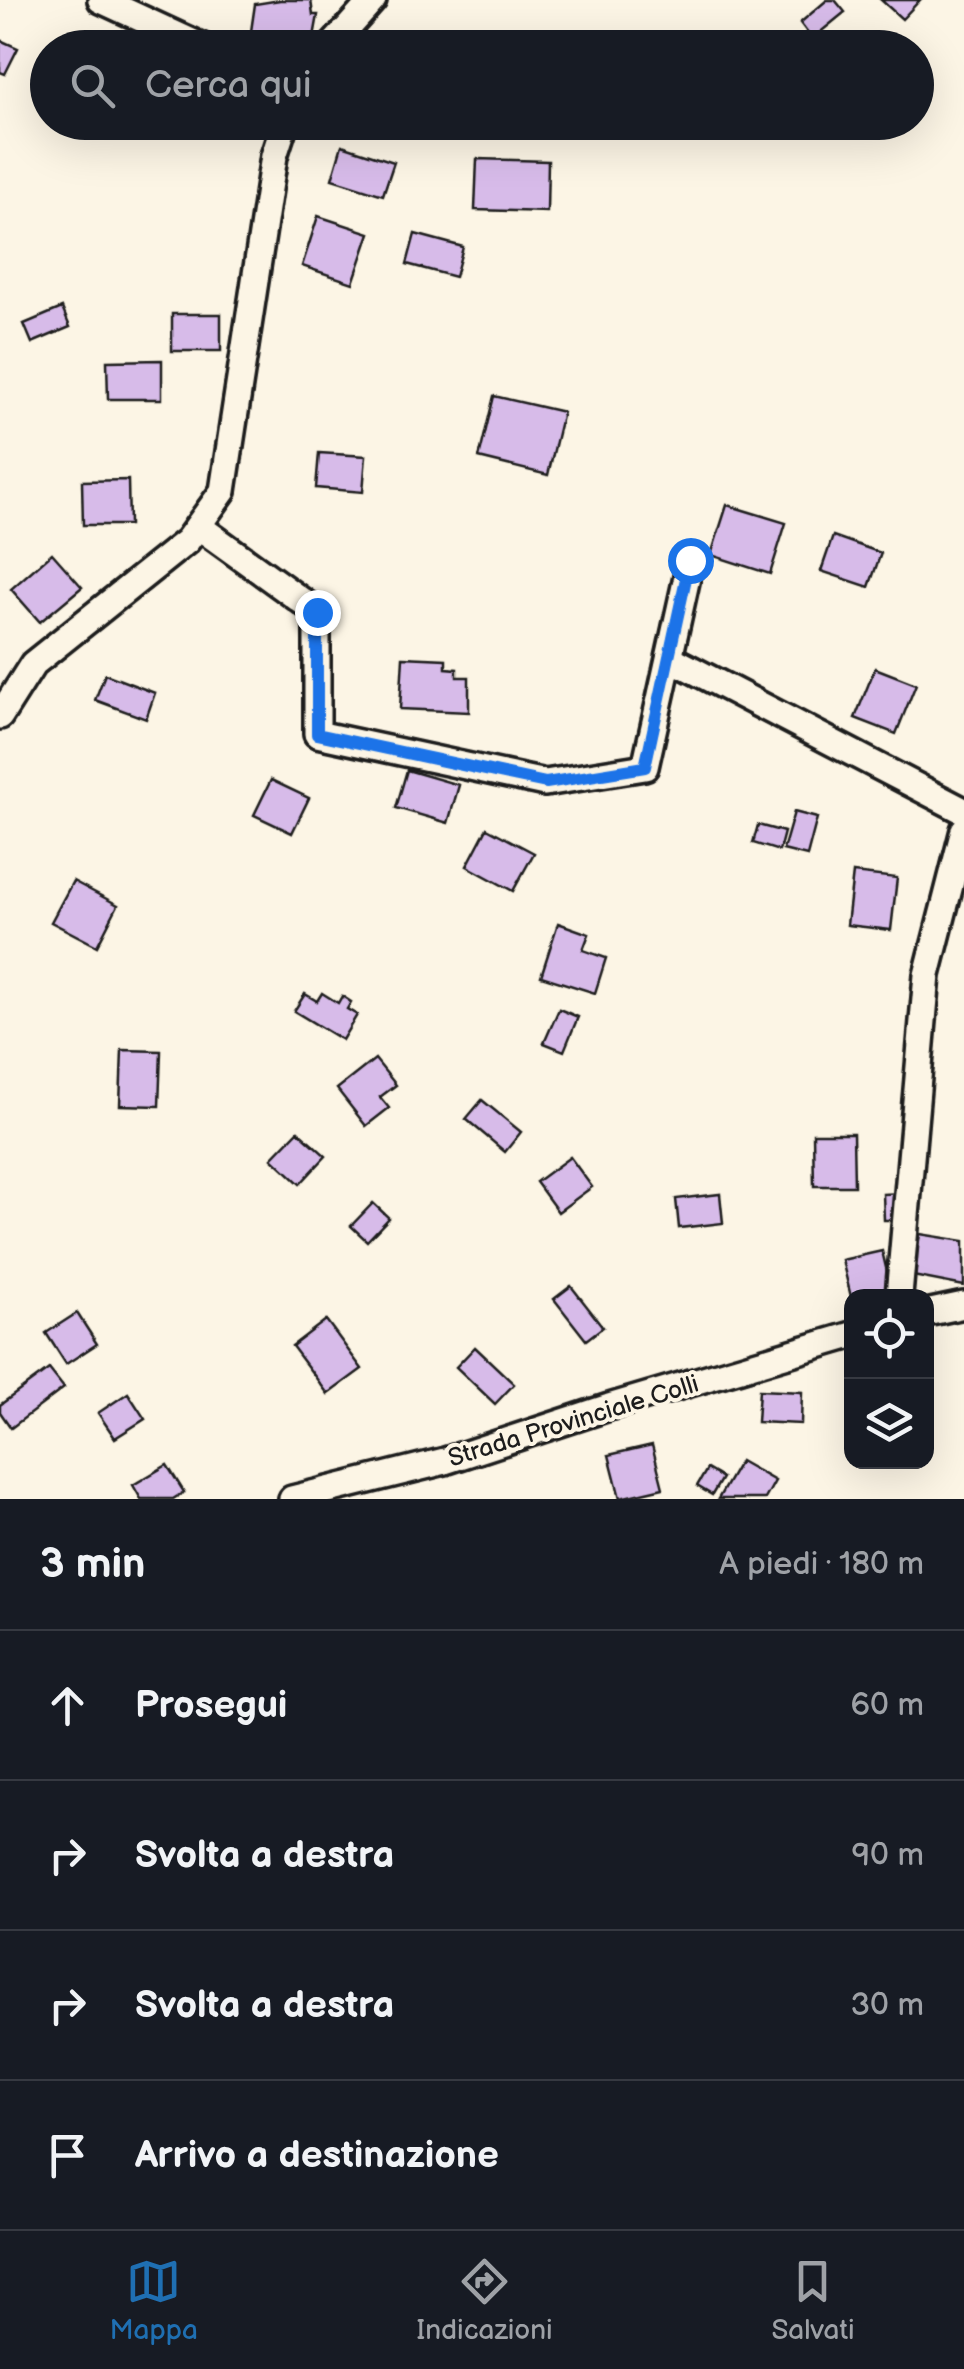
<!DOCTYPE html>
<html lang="it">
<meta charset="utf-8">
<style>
:root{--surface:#171b24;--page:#242831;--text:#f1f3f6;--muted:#9ea1a6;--line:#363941;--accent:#1f6fb2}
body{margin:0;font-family:"Balsamiq Sans",sans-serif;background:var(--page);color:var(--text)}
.controls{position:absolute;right:30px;bottom:30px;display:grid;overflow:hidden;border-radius:20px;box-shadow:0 10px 40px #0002}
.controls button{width:90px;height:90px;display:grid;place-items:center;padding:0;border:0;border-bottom:2px solid var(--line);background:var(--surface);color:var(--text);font:50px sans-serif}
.stop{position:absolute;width:30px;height:30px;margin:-22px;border:8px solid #1a73e8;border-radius:50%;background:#fff}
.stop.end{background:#1a73e8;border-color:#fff;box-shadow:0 2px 10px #0008}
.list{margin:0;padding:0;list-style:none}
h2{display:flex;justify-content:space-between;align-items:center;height:130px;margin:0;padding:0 40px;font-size:42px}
h2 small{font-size:32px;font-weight:400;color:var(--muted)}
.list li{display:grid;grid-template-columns:65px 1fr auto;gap:30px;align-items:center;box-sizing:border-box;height:150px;padding:0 40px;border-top:2px solid var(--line)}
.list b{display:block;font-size:38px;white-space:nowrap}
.list em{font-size:32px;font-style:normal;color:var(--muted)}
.icon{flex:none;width:55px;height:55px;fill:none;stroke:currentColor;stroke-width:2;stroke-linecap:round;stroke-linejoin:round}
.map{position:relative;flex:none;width:964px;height:1499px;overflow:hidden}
.search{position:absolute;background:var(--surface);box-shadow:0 10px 40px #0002;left:30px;right:30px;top:30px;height:110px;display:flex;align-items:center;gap:25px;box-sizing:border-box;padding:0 35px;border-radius:55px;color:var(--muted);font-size:38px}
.sheet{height:730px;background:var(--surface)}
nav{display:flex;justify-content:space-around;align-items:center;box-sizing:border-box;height:140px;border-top:2px solid var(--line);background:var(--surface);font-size:28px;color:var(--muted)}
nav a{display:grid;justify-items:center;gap:5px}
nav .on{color:var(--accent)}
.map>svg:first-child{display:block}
</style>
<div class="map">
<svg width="964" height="1499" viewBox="0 0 964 1499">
<rect width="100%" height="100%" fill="#fcf5e5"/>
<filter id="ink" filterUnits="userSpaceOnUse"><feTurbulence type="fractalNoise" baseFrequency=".01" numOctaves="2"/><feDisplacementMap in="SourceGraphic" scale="20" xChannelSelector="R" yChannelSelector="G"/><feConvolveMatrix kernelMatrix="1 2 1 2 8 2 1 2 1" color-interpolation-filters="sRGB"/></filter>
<g filter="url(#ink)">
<!-- building -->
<g fill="#d7bbe9" stroke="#1c1c1c" stroke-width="2.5">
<polygon points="280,0 311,0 313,15 318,15 312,48 250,38 255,4"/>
<polygon points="827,0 835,0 845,12 812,39 800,23"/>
<polygon points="881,0 920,0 902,19"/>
<polygon points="0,40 18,48 5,74 0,72"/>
<polygon points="51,122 95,122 89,138"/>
<polygon points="342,145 394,162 383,195 332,179"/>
<polygon points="477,159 548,161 547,212 475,210"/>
<polygon points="318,216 370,233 353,283 302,266"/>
<polygon points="415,234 463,247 455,277 407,264"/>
<polygon points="62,308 70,327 32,343 24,324"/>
<rect x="172" y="314" width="49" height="37"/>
<polygon points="162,360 162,399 108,399 107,361"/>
<polygon points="494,396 563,412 548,475 479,458"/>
<polygon points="319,453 366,456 363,492 316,488"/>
<polygon points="128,480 129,525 83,525 82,481"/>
<polygon points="727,505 786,523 770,574 711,555"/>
<polygon points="833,536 881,553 869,587 821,571"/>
<polygon points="52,553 82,587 40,622 11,589"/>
<polygon points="403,657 446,659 446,668 457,669 457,677 469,677 469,712 400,709"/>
<polygon points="875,668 916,684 896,734 855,718"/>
<polygon points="105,674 155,693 146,719 95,700"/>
<polygon points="407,770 459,785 448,823 396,808"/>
<polygon points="271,780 309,798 292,833 254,815"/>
<polygon points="794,812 817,818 807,856 783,850"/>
<polygon points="758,825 784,832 779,851 753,843"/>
<polygon points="487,828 534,853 513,891 467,866"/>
<polygon points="853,873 897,878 891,930 847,925"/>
<polygon points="73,881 118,905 97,946 51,922"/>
<polygon points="558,923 589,934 583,950 606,958 595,993 541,976"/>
<polygon points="322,993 338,1003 342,996 351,1002 347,1009 357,1015 342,1040 294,1011 305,994 317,1001"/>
<polygon points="559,1009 578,1017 564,1051 544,1043"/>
<polygon points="122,1050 161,1051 159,1106 120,1105"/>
<polygon points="375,1059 396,1085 380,1097 389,1108 366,1126 337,1089"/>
<polygon points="482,1100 521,1132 505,1152 466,1119"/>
<polygon points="298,1131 326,1156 300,1184 272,1158"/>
<polygon points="813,1133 853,1133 854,1186 814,1186"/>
<polygon points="570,1157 592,1187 558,1212 536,1182"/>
<polygon points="903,1193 903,1220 884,1220 883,1194"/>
<polygon points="720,1194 723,1223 679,1228 676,1199"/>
<polygon points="373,1203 389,1218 367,1241 351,1226"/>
<polygon points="920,1234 964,1241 964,1286 913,1276"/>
<polygon points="882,1251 892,1293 852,1296 852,1301 842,1260"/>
<polygon points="571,1286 603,1327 586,1340 554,1299"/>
<polygon points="77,1313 97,1344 66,1364 46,1333"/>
<polygon points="326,1320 362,1369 328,1394 292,1346"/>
<polygon points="475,1347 514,1384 495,1404 456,1367"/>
<polygon points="49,1369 64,1388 11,1428 0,1412 0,1405"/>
<polygon points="759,1390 802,1392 801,1424 757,1422"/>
<polygon points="128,1393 145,1419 115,1438 98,1413"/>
<polygon points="652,1445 663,1488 620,1498 609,1455"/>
<polygon points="740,1461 775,1481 765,1499 718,1499"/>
<polygon points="167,1465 184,1492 173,1499 141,1499 133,1485"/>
<polygon points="707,1469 722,1478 712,1495 697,1486"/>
</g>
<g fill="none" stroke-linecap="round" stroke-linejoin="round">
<!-- minor casing -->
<g stroke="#1c1c1c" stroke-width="32">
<g id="minor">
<polyline points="101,0 205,48"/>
<polyline points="330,48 373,0"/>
<polyline points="198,526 317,612 317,734 545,783 645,767 691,559"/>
<polyline points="670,658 964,811"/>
<polyline points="0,716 33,664 187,541 223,491 274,156 285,122"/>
<polyline points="899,1296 927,975 964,830"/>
<polyline points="926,1313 964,1305"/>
<polyline points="292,1499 445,1461 609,1407 852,1335"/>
</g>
</g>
<!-- minor -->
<use href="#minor" stroke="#fcf5e5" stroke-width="25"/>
</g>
</g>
<g fill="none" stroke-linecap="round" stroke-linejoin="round" filter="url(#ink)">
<!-- route -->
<polyline stroke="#1a73e8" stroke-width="12" points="317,612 317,734 546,783 645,767 690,560"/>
</g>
<g text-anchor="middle" stroke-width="8" stroke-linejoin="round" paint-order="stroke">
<!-- street labels -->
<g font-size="25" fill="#1c1c1c" stroke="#fcf5e5">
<text transform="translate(573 1420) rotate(-17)" y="9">Strada Provinciale Colli</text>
</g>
</g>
</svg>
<div class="controls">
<button><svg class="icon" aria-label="locate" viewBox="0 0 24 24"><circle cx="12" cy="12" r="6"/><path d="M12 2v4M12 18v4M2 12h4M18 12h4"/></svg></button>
<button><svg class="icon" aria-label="layers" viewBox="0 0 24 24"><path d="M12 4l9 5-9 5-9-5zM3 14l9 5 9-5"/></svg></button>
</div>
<div class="stop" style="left:690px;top:560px"></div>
<div class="stop end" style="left:317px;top:612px"></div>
<div class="search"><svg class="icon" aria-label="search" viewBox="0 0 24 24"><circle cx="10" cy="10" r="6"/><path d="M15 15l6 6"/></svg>Cerca qui</div>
</div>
<section class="sheet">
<h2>3 min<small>A piedi · 180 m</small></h2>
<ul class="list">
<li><svg class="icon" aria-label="ahead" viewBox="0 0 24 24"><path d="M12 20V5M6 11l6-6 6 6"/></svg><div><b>Prosegui</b></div><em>60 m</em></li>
<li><svg class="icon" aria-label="right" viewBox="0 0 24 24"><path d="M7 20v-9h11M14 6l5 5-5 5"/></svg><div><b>Svolta a destra</b></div><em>90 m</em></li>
<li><svg class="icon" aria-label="right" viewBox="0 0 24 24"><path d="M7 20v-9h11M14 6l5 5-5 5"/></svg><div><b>Svolta a destra</b></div><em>30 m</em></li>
<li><svg class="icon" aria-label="arrive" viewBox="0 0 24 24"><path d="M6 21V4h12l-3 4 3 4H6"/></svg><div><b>Arrivo a destinazione</b></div></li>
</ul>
</section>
<nav>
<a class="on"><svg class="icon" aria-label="map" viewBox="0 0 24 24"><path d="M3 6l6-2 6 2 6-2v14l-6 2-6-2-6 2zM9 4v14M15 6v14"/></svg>Mappa</a>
<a><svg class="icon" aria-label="directions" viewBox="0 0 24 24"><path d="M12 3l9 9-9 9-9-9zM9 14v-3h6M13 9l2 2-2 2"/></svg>Indicazioni</a>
<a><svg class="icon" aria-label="saved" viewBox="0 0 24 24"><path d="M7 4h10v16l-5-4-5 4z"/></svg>Salvati</a>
</nav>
